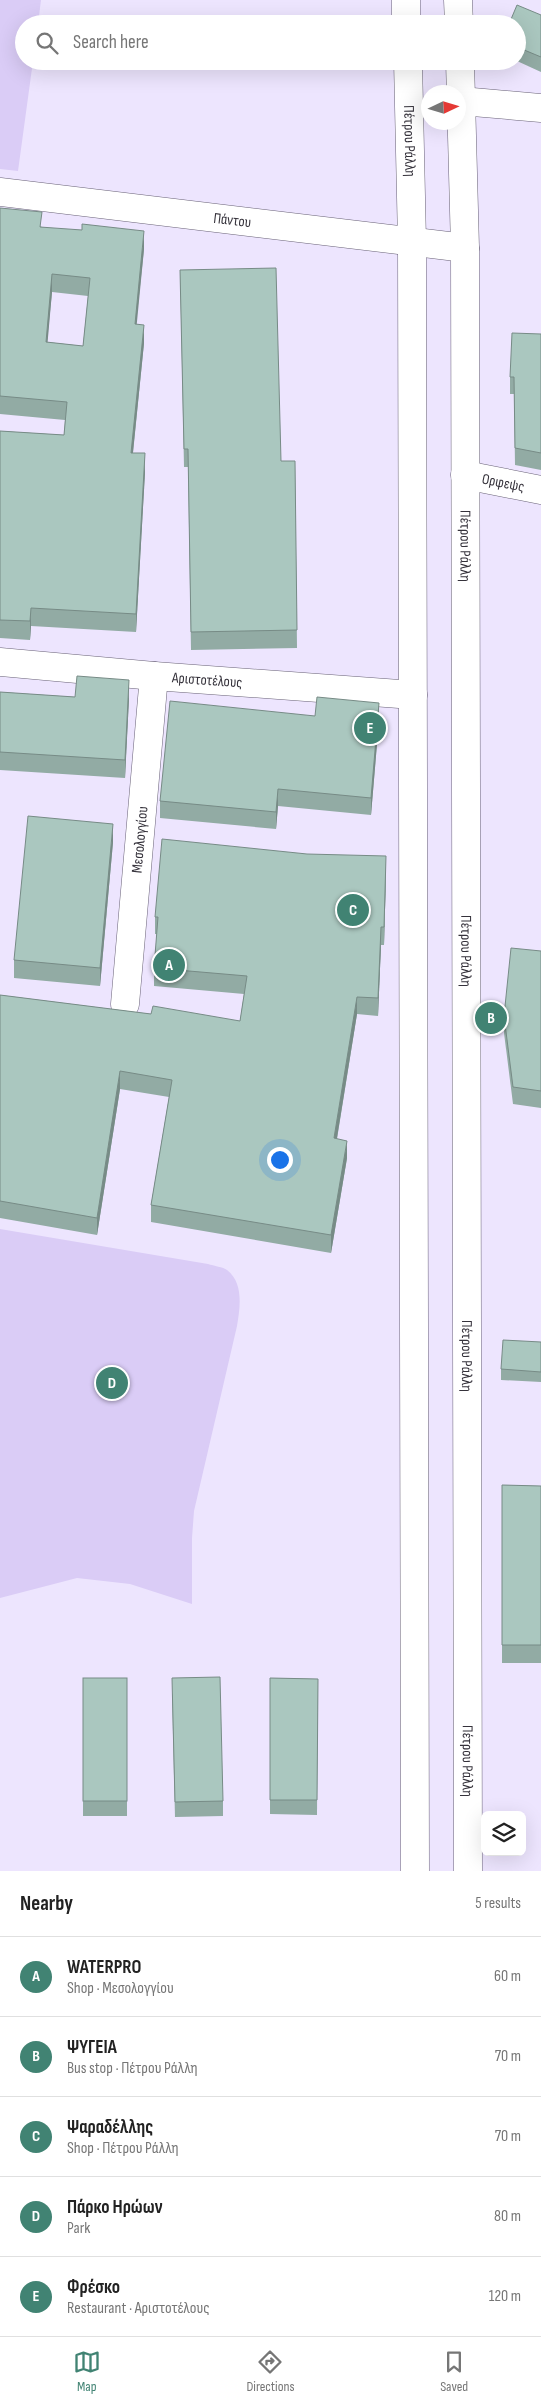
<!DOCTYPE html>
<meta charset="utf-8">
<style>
:root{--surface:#fff;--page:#f2f2f2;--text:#222;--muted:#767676;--line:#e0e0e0;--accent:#418373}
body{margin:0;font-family:"Sofia Sans Condensed",sans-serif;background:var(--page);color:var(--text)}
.controls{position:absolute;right:15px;bottom:15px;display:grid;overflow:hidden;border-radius:8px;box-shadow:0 5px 20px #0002}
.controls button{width:45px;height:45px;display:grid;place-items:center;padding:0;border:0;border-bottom:1px solid var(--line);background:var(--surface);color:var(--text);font:25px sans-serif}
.compass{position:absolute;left:421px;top:85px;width:45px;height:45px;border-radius:50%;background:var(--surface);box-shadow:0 5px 20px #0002;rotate:86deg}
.you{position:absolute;left:279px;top:1159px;width:18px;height:18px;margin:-12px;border:4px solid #fff;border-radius:50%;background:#1a73e8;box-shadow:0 0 0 8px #1a73e833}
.badge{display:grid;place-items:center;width:32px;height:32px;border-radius:50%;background:var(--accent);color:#fff;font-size:16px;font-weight:700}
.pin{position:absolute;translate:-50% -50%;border:2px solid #fff;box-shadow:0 1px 5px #0006}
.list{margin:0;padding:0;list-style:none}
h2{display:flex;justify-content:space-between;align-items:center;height:65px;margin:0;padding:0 20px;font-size:21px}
h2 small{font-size:16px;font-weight:400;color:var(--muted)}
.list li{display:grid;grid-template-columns:32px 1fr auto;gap:15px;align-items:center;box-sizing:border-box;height:80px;padding:0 20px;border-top:1px solid var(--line)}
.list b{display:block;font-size:19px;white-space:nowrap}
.list p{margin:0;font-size:16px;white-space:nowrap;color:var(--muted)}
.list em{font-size:16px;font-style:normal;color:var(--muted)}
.icon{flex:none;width:28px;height:28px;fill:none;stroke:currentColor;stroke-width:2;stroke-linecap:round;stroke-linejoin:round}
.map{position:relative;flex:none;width:541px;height:1871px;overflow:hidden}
.search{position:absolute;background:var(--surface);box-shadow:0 5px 20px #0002;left:15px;right:15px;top:15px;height:55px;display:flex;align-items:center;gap:12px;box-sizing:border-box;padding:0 18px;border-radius:28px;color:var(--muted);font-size:19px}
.sheet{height:465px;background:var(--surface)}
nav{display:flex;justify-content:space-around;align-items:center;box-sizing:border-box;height:70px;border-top:1px solid var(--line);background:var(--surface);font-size:14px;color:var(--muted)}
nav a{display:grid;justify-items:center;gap:2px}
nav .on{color:var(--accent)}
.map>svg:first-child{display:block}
</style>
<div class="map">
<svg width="541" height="1871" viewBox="0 0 541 1871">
<rect width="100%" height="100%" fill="#ede5fe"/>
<!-- green -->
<g fill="#daccf6">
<polygon points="0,0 41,0 38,24 24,24 24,61 33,61 18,171 0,169"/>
<path d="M0,1229L208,1264C214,1266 223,1267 227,1270C244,1283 240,1308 237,1326L194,1511L192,1538V1604L130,1584L77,1578L0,1598Z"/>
</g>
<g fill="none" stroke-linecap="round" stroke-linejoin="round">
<!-- minor casing -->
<g stroke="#696277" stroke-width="29">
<g id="minor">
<polyline points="461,101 541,108"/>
<path id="s1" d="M0,192L465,248"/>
<path id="s2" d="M465,475L541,490"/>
<path id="s3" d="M0,662L154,676L413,695"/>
<path id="s4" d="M125,1004L154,676"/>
</g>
</g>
<!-- major casing -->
<g stroke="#696277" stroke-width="29">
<g id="major">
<polyline points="406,0 406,24"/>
<polyline points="458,0 459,24"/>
<path id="s5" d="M408,61L412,242L415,1871"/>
<path id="s6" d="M460,61L465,248L468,1871"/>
</g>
</g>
<!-- minor -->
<use href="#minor" stroke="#fff" stroke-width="28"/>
<!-- major -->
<use href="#major" stroke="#fff" stroke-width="28"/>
</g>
<!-- wall -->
<g fill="#92aba4" fill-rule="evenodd">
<polygon points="541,15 541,72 517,61 517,24"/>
<path d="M0,208L42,227L144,249L136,324L144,343L133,453L145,472L136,632L31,626L30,640L0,638V431L64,435L65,420L0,414ZM52,292L88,296L83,346L47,342Z"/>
<polygon points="180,270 281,461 295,461 297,648 191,650 188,467 184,467"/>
<polygon points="541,334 541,470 515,465 514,394 510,394 510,377"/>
<polygon points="0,692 75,697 129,698 125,778 0,770"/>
<polygon points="315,716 379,720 371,815 278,806 276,829 160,818 160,801"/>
<polygon points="113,842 100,986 14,978 14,960"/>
<polygon points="386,874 384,945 381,945 378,1016 357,1014 337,1139 347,1158 331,1253 151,1222 151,1205 169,1097 120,1089 97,1235 0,1218 0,995 151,1014 240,1021 244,994 154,986 154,968 157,934 155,934 155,917"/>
<polygon points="541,951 541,1108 513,1104 504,1033 504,1016"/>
<polygon points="541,1342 541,1382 501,1380 501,1369"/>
<polygon points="502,1485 541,1486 541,1663 502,1663"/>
<rect x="83" y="1678" width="44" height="138"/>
<polygon points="270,1678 318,1679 317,1815 270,1814"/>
<polygon points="172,1693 223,1801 223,1816 175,1817"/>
</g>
<!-- shaded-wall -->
<g fill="#778b86">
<polygon points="144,231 144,249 135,342 135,324"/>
<polygon points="52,274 52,292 46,360 46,342"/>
<polygon points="144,325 144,343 131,471 131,453"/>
<polygon points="145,453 145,472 136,632 136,614"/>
<polygon points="31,608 31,626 30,640 30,621"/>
<polygon points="129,680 129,698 125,778 125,760"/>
<polygon points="379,703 379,720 371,815 371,798"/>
<polygon points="278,789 278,806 276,829 276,812"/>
<polygon points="113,824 113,842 100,986 100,968"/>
<polygon points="386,856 386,874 384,945 384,927"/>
<polygon points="381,927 381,945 378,1016 378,998"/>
<polygon points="357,997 357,1014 334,1156 334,1138"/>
<polygon points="120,1071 120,1089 97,1235 97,1218"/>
<polygon points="347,1141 347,1158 331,1253 331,1235"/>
</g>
<!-- building -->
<g fill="#aac7bf" stroke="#778b86" fill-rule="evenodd">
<polygon points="517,5 541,15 541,57 517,47 517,24 509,24"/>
<path d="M0,208L42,212L40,227L82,230V224L144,231L135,324L144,325L131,453H145L136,614L31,608L30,621L0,620V431L64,435L67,402L0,396ZM52,274L90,278L83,346L46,342Z"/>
<polygon points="276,268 281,461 295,461 297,630 191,632 188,449 184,449 180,270"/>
<polygon points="512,333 541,334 541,453 515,448 514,377 510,377"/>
<polygon points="77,676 129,680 125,760 0,752 0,692 75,697"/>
<polygon points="317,697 379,703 371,798 278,789 276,812 160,801 170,701 315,716"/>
<polygon points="28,816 113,824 100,968 14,960"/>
<polygon points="162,839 307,854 386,856 384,927 381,927 378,998 357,997 334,1138 347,1141 331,1235 151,1205 172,1080 120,1071 97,1218 0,1201 0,995 151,1014 153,1006 240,1021 247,976 154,968 158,917 155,917"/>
<polygon points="511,948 541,951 541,1091 513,1087 504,1016"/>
<polygon points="503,1340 541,1342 541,1372 501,1369"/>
<polygon points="502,1485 541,1486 541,1645 502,1645"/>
<polygon points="220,1677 223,1801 175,1802 172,1678"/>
<rect x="83" y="1678" width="44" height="123"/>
<polygon points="270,1678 318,1679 317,1800 270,1800"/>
</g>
<g text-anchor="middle" stroke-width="4" stroke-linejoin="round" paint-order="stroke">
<!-- street labels -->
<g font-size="15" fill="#35323b" stroke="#fff">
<text dy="5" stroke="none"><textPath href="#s5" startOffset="80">Πέτρου Ράλλη</textPath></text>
<text dy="5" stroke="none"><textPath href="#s1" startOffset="234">Πάντου</textPath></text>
<text dy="5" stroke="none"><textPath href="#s2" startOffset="39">Ορφεψς</textPath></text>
<text dy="5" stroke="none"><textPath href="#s6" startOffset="485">Πέτρου Ράλλη</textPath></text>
<text dy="5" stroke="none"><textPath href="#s3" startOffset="208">Αριστοτέλους</textPath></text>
<text dy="5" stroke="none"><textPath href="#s4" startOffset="165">Μεσολογγίου</textPath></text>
<text dy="5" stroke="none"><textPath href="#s6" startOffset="890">Πέτρου Ράλλη</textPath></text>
<text dy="5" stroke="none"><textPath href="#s6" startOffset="1295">Πέτρου Ράλλη</textPath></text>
<text dy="5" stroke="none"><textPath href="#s6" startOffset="1700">Πέτρου Ράλλη</textPath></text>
</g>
</g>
</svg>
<div class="controls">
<button><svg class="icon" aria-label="layers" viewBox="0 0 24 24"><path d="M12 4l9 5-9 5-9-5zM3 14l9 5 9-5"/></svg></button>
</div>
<svg class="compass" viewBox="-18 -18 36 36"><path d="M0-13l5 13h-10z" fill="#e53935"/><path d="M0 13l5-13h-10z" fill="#767676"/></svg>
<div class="you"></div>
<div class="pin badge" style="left:169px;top:965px">A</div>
<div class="pin badge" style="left:491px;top:1018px">B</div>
<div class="pin badge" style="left:353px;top:910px">C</div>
<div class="pin badge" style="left:112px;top:1383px">D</div>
<div class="pin badge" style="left:370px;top:728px">E</div>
<div class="search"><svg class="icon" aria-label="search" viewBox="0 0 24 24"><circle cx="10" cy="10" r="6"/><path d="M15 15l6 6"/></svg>Search here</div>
</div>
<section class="sheet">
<h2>Nearby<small>5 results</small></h2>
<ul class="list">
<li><span class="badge">A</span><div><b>WATERPRO</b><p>Shop · Μεσολογγίου</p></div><em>60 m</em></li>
<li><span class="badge">B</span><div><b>ΨΥΓΕΙΑ</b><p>Bus stop · Πέτρου Ράλλη</p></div><em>70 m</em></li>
<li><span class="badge">C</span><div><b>Ψαραδέλλης</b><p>Shop · Πέτρου Ράλλη</p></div><em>70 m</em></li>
<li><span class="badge">D</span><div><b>Πάρκο Ηρώων</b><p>Park</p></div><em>80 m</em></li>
<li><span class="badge">E</span><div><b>Φρέσκο</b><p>Restaurant · Αριστοτέλους</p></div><em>120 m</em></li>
</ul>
</section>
<nav>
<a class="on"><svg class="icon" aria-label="map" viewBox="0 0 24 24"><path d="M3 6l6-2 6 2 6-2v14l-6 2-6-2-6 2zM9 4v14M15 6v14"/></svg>Map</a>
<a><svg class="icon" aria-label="directions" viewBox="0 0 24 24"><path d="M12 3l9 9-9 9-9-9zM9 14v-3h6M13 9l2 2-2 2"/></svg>Directions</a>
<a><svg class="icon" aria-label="saved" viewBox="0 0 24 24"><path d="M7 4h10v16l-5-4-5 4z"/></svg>Saved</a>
</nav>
